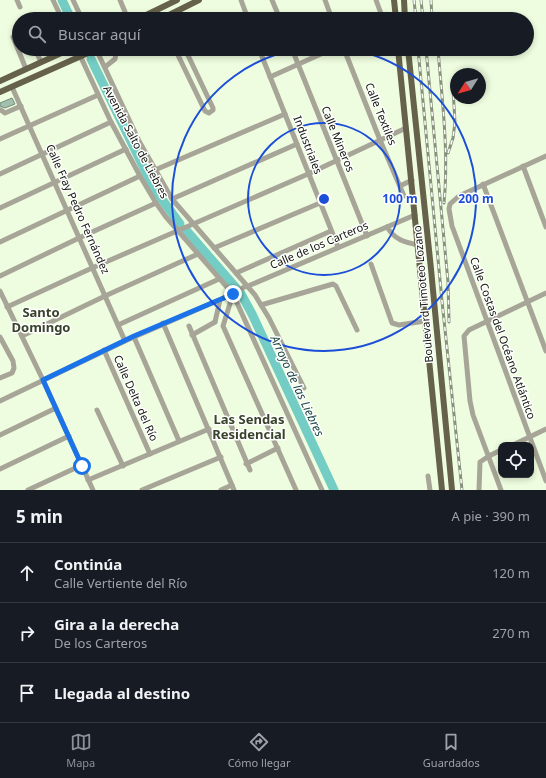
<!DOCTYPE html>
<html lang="es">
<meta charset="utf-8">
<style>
:root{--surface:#171b24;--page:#242831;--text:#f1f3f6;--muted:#9ea1a6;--line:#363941;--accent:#8c9099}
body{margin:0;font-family:"Noto Sans",sans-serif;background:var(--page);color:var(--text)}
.controls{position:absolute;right:12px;bottom:12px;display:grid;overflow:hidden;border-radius:8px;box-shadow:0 2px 6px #0003}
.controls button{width:36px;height:36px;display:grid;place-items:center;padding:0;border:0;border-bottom:1px solid var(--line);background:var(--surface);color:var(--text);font:20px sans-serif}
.compass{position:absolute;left:450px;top:68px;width:36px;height:36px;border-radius:50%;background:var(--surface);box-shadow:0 2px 6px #0003;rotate:233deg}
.stop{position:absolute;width:12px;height:12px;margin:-9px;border:3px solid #1a73e8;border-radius:50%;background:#fff}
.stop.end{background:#1a73e8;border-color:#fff;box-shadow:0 1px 4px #0008}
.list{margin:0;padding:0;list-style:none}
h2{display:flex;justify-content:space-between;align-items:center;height:52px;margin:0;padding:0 16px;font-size:17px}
h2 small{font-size:13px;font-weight:400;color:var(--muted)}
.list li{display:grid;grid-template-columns:26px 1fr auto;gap:12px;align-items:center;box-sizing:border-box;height:60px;padding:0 16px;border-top:1px solid var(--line)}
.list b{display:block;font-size:15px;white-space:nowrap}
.list p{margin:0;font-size:13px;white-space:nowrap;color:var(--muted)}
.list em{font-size:13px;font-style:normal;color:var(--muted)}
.icon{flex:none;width:22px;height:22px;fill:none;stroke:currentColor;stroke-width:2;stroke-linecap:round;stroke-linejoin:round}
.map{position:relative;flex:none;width:546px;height:490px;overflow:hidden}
.search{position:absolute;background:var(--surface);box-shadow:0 2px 6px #0003;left:12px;right:12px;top:12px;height:44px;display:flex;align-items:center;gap:10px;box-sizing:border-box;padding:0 14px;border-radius:22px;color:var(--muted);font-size:15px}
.sheet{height:232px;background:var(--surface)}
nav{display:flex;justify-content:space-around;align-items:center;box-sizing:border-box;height:56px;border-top:1px solid var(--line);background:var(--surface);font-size:11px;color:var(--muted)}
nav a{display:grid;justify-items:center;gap:2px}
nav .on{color:var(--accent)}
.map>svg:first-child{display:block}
</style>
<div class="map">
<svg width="546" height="490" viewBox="0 0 546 490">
<rect width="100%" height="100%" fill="#eefddf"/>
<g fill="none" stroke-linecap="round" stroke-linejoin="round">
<!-- river -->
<g stroke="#73cdc4" stroke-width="9">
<polyline points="62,0 71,19"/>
<polyline points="91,59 153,187 180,224"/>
<polyline points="186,230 237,289"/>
<polyline points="240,292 252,314 334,490"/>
</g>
</g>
<!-- building -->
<polygon fill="#a2c0ad" stroke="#6f8c7a" points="12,98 15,104 5,108 0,106 0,103"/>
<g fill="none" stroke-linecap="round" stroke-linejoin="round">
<!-- minor -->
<g stroke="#a7a597" stroke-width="5">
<polyline points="17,0 20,7"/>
<polyline points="53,0 62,19"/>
<polyline points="73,0 82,19"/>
<polyline points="120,0 128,19"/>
<polyline points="241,0 248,19"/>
<polyline points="272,0 280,19"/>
<polyline points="325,0 332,19"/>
<polyline points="376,0 383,19"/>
<polyline points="13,37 26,69"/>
<polyline points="35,49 41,62"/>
<polyline points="77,49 111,122 140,176 156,203 166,217 233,294 322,490"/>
<polyline points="96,49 139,141 172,199 255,295 269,318 304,388"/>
<polyline points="175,49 205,111 209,113 213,110 213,108 185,49"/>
<polyline points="259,49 338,247"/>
<polyline points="292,49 367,236"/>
<polyline points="344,49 380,140 404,196"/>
<polyline points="105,67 115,59 116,54 115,49"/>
<polyline points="270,77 332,49"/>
<polyline points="12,87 125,341"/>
<polyline points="1,110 5,113 21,106"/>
<polyline points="0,139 98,95"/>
<polyline points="546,156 459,196 450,204 449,209 452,226 546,481"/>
<polyline points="523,166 546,227"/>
<polyline points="155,170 285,114"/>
<polyline points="0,174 111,122"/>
<polyline points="483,184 546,351"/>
<polyline points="400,186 412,180"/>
<polyline points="172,199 297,144"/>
<polyline points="0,208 126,149"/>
<path d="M387,227C395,240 404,242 418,245"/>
<polyline points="0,242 140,176"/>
<polyline points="214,248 320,203"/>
<polyline points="371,264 392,323 399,325 425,321"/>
<polyline points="236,273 331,231"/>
<polyline points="0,276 79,238 156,203"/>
<polyline points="0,291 43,380 93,490"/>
<polyline points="233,294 223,326 296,490"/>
<polyline points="261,305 333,284 336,286 357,330"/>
<polyline points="7,307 92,268 308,174 406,128"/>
<polyline points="215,322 220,300"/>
<polyline points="163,323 234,490"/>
<polyline points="118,325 219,279"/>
<polyline points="189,326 250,470"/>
<polyline points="192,335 215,322"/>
<polyline points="22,336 105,296 198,254"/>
<polyline points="0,337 13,361 14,368 12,373 0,378"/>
<polyline points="134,337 179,441"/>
<polyline points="104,350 150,454"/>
<polyline points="0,401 125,341 233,294 244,287 248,286 415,215"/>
<polyline points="97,410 123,466"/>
<polyline points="0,435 56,408"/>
<polyline points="513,445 546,429"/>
<polyline points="246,464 278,448"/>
<polyline points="0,469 69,436"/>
<polyline points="428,476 430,490"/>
<polyline points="88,480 209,429"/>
<polyline points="28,490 82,465"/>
<polyline points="142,490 221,457"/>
<polyline points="221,490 232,485"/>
<polyline points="479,490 480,462 489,456 501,450"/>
<polyline points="501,490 473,415 470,401 464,336 469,330 546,293"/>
</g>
<!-- major -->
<g stroke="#65614a" stroke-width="6">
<polyline points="394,0 396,19"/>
<polyline points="404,0 405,19"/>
<polyline points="138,19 177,0"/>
<polyline points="161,19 199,0"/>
<polyline points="398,49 442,490"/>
<polyline points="408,49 431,269 452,490"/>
<polyline points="0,81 70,49"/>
<polyline points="0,92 97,49"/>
</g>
<!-- rail casing -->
<g stroke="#87917d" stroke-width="3">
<g id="rail">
<polyline points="414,0 416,19"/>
<polyline points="421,0 423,19"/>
<polyline points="431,0 432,19"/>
<polyline points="418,49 442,301 462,490"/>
<polyline points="426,49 448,282 449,322"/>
<path d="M438,49C442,100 449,152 444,203"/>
<polyline points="448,153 453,138 455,122 453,89"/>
</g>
</g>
<!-- rail -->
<use href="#rail" stroke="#fff" stroke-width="1.5" stroke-dasharray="4.5" stroke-linecap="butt"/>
</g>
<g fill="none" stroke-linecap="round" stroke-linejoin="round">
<!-- route -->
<polyline stroke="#1a73e8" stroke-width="5" points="82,466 43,380 134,336 233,294"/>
</g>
<!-- distance rings -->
<g fill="none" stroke="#1d4ed8" stroke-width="2">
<circle cx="324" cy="199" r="76"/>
<path d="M349 49A152 152 0 1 1 299 49"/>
</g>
<g text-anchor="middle" stroke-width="3" stroke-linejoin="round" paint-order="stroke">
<!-- street labels -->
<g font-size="11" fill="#0f140a" stroke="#fff">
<text transform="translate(381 114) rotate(68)" y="4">Calle Textiles</text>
<text transform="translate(338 139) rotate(68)" y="4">Calle Mineros</text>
<text transform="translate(136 142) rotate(62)" y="4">Avenida Salto de Liebres</text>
<text transform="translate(308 145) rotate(69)" y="4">Industriales</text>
<text transform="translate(78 209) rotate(66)" y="4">Calle Fray Pedro Fernández</text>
<text transform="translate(319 245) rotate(-23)" y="4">Calle de los Carteros</text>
<text transform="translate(423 294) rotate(-95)" y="4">Boulevard Timoteo Lozano</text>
<text transform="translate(503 338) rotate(70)" y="4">Calle Costas del Océano Atlántico</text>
<text transform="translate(136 398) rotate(66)" y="4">Calle Delta del Río</text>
</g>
<!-- water labels -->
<g font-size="12" font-style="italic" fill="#204a46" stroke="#fff">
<text transform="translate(297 386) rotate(65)" y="4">Arroyo de las Liebres</text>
</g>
<!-- quarter labels -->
<g font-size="13" font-weight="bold" fill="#37432a" stroke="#fff">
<text x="41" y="317">Santo<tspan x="41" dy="15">Domingo</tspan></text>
<text x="249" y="424">Las Sendas<tspan x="249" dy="15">Residencial</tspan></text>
</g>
</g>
<circle cx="324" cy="199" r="6" fill="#1d4ed8" stroke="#fff" stroke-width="2"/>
<g font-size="12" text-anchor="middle" font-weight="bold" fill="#1d4ed8" stroke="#fff" stroke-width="3" stroke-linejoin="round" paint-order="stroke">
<text x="400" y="203">100 m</text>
<text x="476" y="203">200 m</text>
</g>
</svg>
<div class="controls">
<button><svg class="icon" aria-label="locate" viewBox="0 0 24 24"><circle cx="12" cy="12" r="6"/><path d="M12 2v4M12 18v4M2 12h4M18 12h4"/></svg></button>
</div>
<svg class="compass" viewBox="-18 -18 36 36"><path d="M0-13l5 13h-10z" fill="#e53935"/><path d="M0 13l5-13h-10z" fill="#9ea1a6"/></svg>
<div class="stop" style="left:82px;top:466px"></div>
<div class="stop end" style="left:233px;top:294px"></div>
<div class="search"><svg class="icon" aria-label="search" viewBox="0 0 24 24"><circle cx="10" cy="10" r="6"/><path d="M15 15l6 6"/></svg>Buscar aquí</div>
</div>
<section class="sheet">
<h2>5 min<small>A pie · 390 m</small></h2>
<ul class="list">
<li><svg class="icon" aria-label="ahead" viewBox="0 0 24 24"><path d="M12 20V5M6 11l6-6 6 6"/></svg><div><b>Continúa</b><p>Calle Vertiente del Río</p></div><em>120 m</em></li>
<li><svg class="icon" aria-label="right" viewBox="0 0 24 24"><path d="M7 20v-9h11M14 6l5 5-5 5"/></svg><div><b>Gira a la derecha</b><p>De los Carteros</p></div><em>270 m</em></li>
<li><svg class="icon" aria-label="arrive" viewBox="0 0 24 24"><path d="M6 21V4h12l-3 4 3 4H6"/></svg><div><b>Llegada al destino</b></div></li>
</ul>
</section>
<nav>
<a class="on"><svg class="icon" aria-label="map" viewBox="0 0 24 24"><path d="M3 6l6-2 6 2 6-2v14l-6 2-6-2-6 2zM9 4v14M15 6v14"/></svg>Mapa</a>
<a><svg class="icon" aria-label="directions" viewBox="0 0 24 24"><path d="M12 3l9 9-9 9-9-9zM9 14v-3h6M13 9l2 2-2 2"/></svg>Cómo llegar</a>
<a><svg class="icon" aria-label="saved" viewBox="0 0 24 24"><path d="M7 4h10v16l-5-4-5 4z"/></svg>Guardados</a>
</nav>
